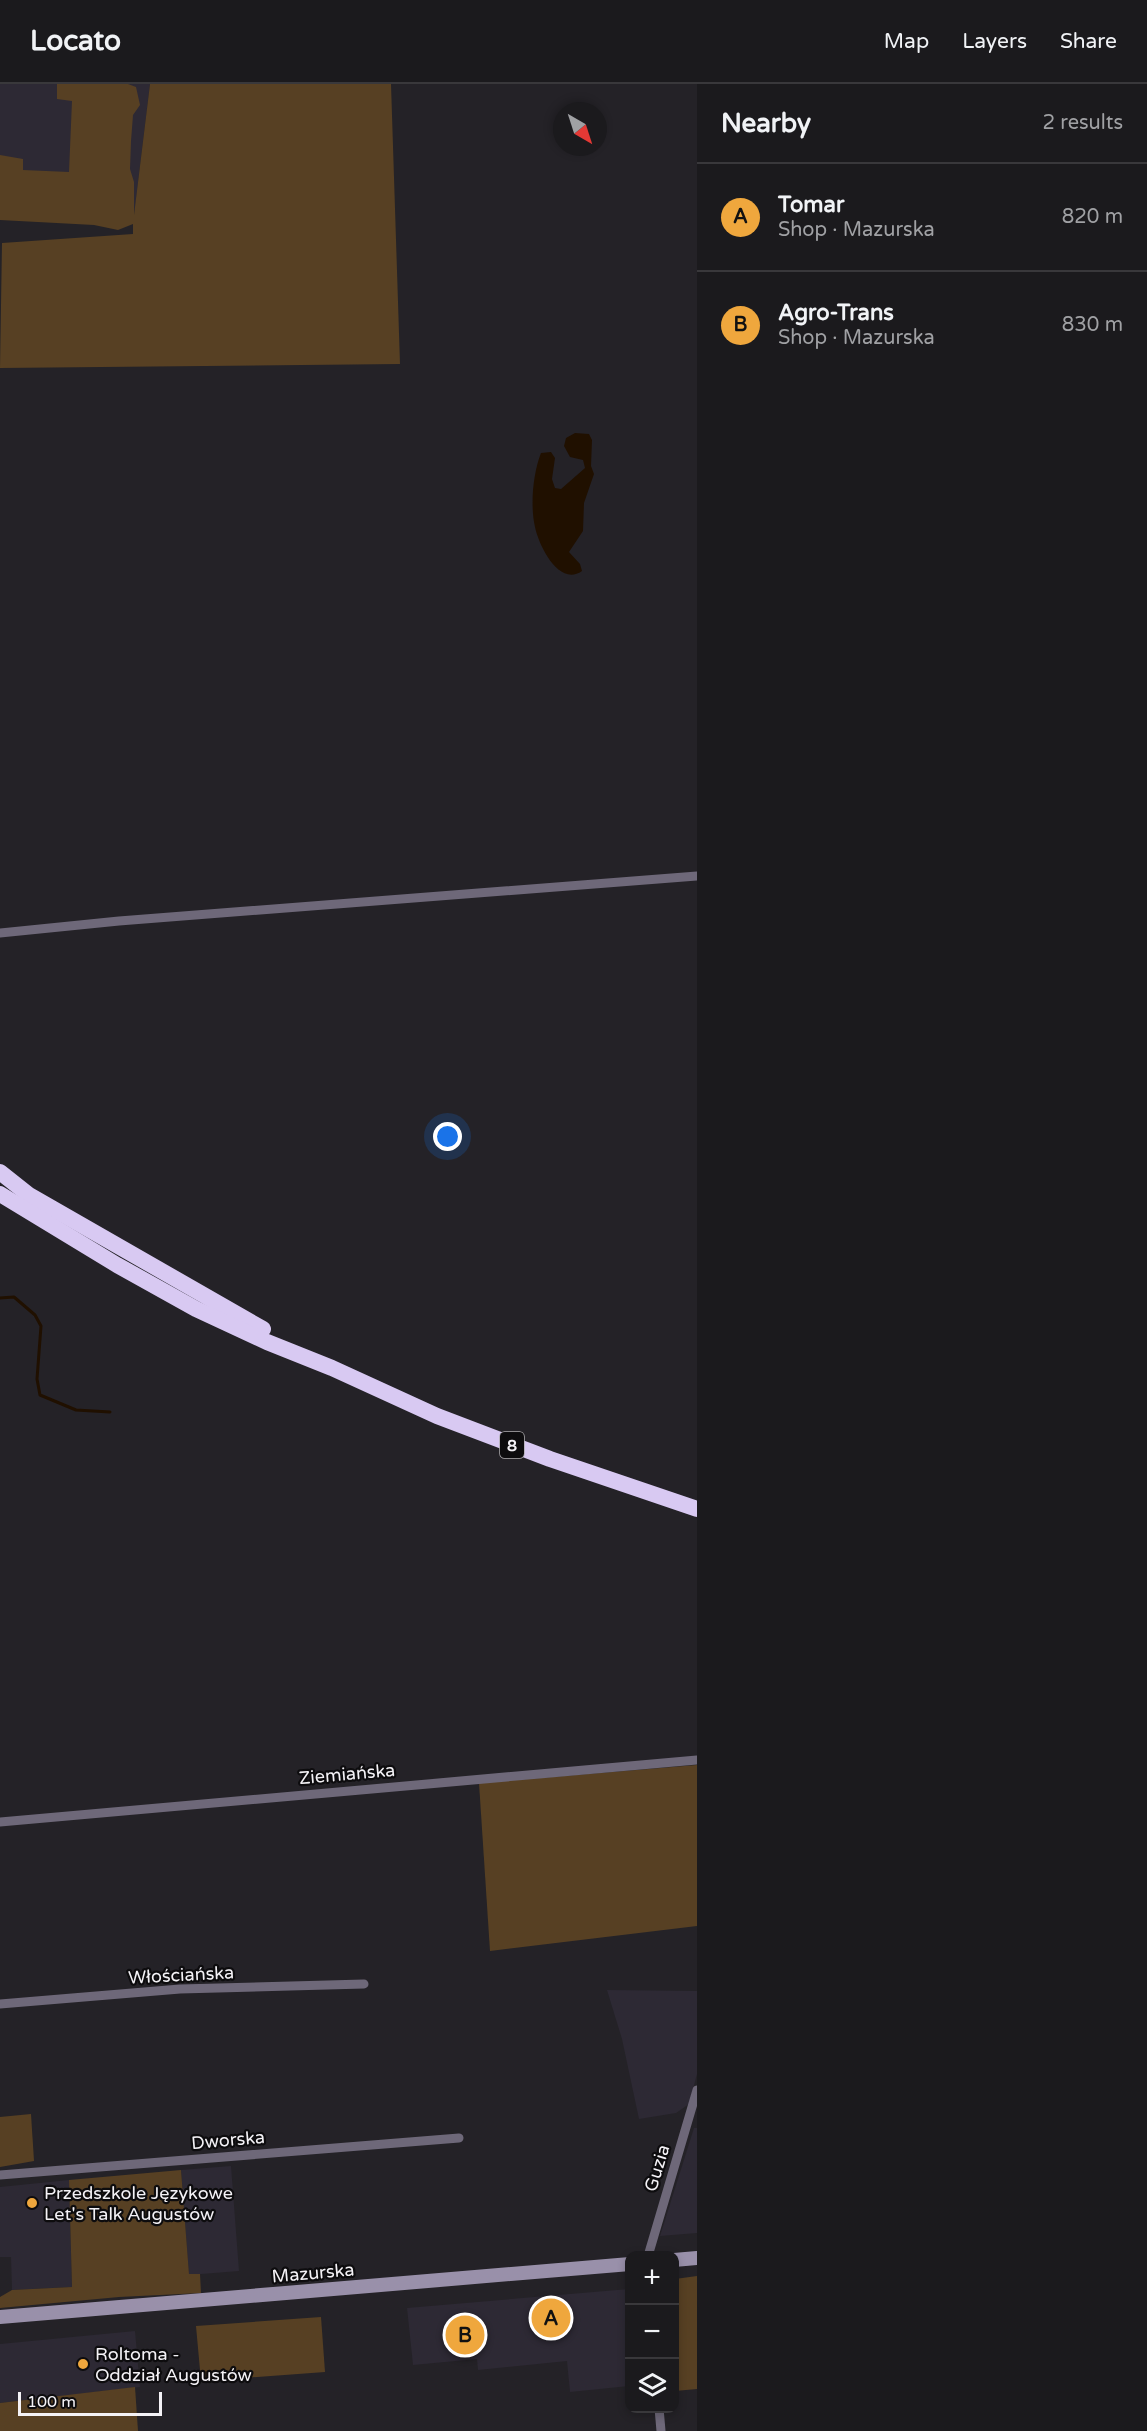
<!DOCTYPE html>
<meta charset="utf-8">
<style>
:root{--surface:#1b1a1d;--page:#242326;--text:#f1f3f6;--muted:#a0a1a4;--line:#39383b;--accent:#efa73d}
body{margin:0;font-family:"Varela Round",sans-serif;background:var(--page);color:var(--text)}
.controls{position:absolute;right:18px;bottom:18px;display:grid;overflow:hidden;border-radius:12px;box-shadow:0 3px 9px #0003}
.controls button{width:54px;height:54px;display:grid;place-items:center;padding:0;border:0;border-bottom:2px solid var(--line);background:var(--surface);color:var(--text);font:30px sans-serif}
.compass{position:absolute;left:553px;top:18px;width:54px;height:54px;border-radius:50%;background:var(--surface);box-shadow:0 3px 9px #0003;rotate:141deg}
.scale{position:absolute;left:18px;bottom:15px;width:144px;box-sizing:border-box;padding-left:6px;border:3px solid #f4f2f6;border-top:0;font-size:16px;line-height:21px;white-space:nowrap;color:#f4f2f6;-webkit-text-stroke:4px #0d0c0e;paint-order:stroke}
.you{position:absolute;left:448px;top:1053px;width:21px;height:21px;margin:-15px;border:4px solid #fff;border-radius:50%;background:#1a73e8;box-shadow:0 0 0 9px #1a73e833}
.badge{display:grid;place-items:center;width:39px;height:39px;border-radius:50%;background:var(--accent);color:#111;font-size:20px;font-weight:700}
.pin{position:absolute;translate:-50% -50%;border:3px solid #fff;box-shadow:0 2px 6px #0006}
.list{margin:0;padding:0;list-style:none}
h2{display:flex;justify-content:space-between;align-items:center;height:78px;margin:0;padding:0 24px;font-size:26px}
h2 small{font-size:20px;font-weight:400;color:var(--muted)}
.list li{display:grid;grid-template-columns:39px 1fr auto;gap:18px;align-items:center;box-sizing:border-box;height:108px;padding:0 24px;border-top:2px solid var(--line)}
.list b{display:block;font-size:22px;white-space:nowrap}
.list p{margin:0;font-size:20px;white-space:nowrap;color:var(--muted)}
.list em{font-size:20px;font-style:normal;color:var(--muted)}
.icon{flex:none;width:33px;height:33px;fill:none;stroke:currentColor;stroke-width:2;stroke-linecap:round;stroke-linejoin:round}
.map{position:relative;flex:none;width:697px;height:2347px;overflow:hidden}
header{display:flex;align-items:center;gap:36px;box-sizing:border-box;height:84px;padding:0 30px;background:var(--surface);border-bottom:2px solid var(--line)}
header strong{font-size:28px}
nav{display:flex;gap:33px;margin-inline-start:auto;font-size:21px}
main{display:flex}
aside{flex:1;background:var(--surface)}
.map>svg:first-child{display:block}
</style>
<header>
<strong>Locato</strong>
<nav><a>Map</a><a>Layers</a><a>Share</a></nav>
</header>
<main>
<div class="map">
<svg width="697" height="2347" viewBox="0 0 697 2347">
<rect width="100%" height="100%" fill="#242227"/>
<!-- built -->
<g fill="#2d2934">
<polygon points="0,0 150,0 133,140 0,132"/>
<polygon points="607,1906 697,1907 697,1990 689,2020 676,2029 639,2035 622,1955"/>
<polygon points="694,2044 697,2044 697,2149 660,2152"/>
<polygon points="231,2082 239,2187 189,2191 181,2086"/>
<polygon points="69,2096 72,2203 12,2206 11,2173 0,2173 0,2103"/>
<polygon points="629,2205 629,2302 570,2308 567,2277 478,2286 477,2275 413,2281 407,2224"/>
<polygon points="135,2247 140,2303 0,2319 0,2260"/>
</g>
<!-- green -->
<g fill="#574023">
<polygon points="57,0 128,0 136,3 140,21 133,31 131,57 130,85 134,98 134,131 150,0 391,0 400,280 0,284 2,159 133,150 133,140 118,146 94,141 0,136 0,71 23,75 23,86 69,88 72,17 57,15"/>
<polygon points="697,1681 697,1842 490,1867 479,1699"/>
<polygon points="31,2030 34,2077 0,2083 0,2033"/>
<polygon points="181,2086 189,2190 200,2190 201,2209 119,2213 0,2224 0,2213 12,2206 72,2203 69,2096"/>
<polygon points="697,2192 697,2305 675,2307 675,2195"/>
<polygon points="321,2233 325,2288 201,2297 196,2242"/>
<polygon points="135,2303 138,2347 0,2347 0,2319"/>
</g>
<!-- water -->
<path fill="#201000" d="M575,349L589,350L592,356L591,382L594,390L584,419L583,447L569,468L580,480L582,487C559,503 539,462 535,443C530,422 533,389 541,369L551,368L555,374L552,395L555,404L561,405L585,384L583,376L570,373L564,362L566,354Z"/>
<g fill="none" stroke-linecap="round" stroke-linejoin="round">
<!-- stream -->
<polyline stroke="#201000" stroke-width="3" points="0,1214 14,1213 35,1231 41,1242 37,1295 40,1311 76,1326 110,1328"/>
<!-- street -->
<g stroke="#6e6879" stroke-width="9">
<polyline points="0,849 119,837 697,792"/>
<polyline points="0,1738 697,1676"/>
<polyline points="0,1920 180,1905 364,1900"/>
<polyline points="0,2091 459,2054"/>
<polyline points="648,2172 697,2006"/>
<polyline points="659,2324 661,2347"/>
</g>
<!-- secondary -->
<g stroke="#9990aa" stroke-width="14">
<polyline points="674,2176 697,2174"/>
<polyline points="0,2233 630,2180"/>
</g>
<!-- highway -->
<g stroke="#d8c9f2" stroke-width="16">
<polyline points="0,1088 29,1111 263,1245"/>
<polyline points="0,1110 117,1181 196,1225 267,1258 332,1284 437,1332 550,1375 697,1425"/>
</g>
</g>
<!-- markers -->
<g fill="#efa73d" stroke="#0d0c0e" stroke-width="2">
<circle cx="32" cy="2119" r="6"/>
<circle cx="83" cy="2280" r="6"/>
</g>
<g text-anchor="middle" stroke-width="4.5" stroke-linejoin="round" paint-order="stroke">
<!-- shield labels -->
<rect fill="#0d0c0e" stroke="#afadb0" stroke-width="1.5" x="500" y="1348" width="24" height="26" rx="4.5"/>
<g font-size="16" font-weight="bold" fill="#f4f2f6">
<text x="512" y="1367">8</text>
</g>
<!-- street labels -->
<g font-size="18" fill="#f4f2f6" stroke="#0d0c0e">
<text transform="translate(347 1690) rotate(-5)" y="6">Ziemiańska</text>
<text transform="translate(181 1891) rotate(-3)" y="6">Włościańska</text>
<text transform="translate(228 2056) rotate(-5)" y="6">Dworska</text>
<text transform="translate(657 2084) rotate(-73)" y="6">Guzia</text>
<text transform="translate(313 2189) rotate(-5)" y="6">Mazurska</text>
</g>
<!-- poi labels -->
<g font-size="18" fill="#f4f2f6" stroke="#0d0c0e" text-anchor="start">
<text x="44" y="2115">Przedszkole Językowe<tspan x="44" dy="21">Let's Talk Augustów</tspan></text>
<text x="95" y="2276">Roltoma -<tspan x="95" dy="21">Oddział Augustów</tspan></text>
</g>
</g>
</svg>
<div class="controls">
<button>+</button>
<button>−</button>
<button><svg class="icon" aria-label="layers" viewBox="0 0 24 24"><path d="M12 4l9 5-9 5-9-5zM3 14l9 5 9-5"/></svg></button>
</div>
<svg class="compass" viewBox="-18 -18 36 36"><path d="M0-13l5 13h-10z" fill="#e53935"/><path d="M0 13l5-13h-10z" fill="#a0a1a4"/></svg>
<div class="scale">100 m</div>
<div class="you"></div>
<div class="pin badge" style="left:551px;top:2234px">A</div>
<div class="pin badge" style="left:465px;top:2251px">B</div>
</div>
<aside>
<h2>Nearby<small>2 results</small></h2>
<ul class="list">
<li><span class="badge">A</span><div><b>Tomar</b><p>Shop · Mazurska</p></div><em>820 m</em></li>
<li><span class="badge">B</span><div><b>Agro-Trans</b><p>Shop · Mazurska</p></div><em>830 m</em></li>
</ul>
</aside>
</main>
